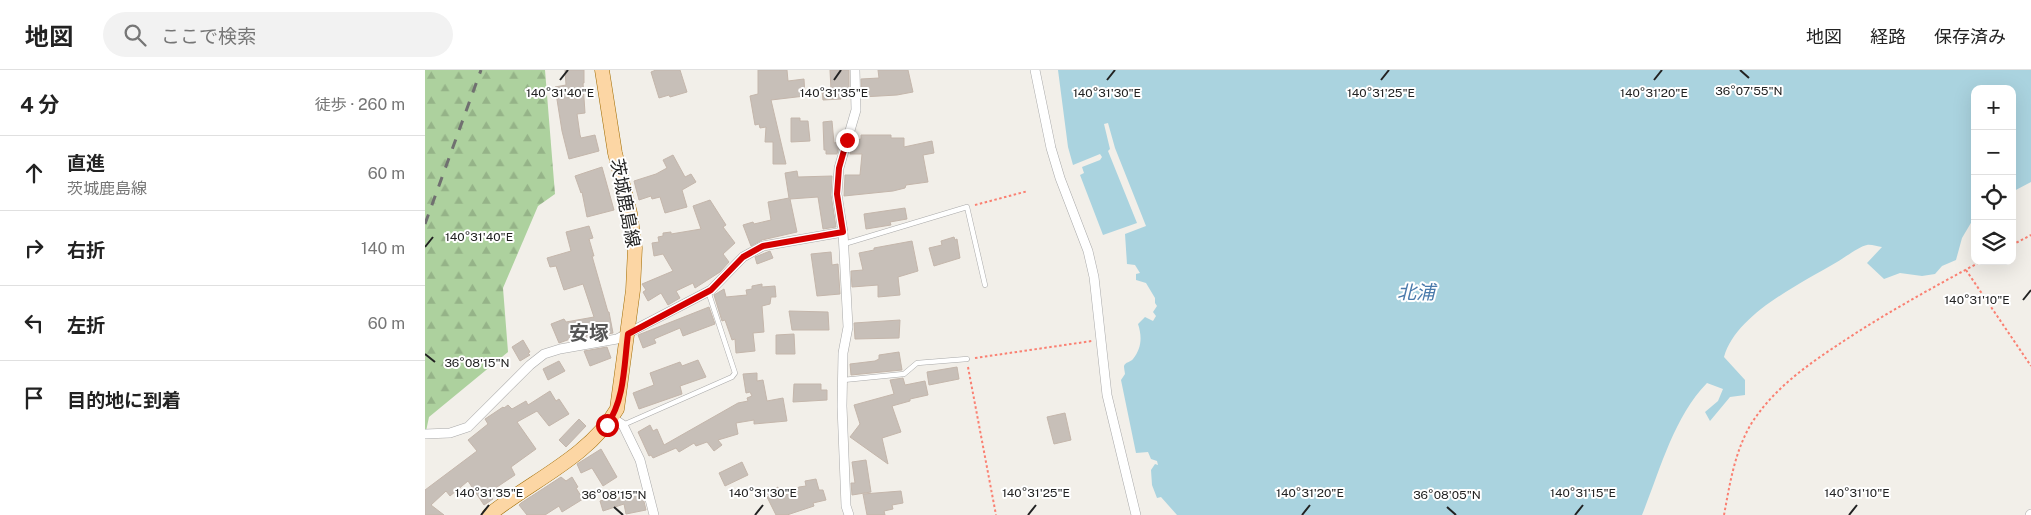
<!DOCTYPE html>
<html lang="ja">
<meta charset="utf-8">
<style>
:root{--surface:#fff;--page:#f2f2f2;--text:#222;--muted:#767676;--line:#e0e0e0}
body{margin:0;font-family:"Public Sans","Noto Sans JP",sans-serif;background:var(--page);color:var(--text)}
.controls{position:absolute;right:15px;top:15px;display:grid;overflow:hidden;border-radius:10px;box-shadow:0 5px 20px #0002}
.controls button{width:45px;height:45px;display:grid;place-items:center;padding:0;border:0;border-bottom:1px solid var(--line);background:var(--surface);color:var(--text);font:25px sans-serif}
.stop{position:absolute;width:15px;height:15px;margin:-11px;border:4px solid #d40000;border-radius:50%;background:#fff}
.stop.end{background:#d40000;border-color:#fff;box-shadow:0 1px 5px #0008}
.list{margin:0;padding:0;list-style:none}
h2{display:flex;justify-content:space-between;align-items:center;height:65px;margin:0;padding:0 20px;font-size:21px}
h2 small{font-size:16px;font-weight:400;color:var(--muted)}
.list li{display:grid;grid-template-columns:32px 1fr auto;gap:15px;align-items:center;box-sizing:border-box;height:75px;padding:0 20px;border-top:1px solid var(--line)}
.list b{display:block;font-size:19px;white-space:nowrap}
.list p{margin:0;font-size:16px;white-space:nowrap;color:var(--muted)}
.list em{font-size:16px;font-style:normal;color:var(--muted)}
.icon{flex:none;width:28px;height:28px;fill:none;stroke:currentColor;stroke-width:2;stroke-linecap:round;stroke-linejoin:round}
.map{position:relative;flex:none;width:1606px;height:445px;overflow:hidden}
header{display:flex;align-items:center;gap:30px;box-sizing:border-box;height:70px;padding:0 25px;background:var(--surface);border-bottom:1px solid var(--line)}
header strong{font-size:24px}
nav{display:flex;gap:28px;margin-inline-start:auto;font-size:18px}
.search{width:350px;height:45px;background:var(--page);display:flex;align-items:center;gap:12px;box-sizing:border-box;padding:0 18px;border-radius:28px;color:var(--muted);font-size:19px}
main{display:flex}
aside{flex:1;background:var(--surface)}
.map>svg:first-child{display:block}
</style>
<header>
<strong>地図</strong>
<div class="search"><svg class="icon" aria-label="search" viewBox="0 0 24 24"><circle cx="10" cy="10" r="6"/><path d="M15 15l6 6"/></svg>ここで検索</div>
<nav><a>地図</a><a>経路</a><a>保存済み</a></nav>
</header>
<main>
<aside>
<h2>4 分<small>徒歩 · 260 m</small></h2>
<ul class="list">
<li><svg class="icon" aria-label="ahead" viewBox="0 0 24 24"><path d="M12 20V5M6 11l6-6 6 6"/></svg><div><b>直進</b><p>茨城鹿島線</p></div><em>60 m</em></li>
<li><svg class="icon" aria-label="right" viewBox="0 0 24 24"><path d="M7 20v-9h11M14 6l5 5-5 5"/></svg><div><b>右折</b></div><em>140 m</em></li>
<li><svg class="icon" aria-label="left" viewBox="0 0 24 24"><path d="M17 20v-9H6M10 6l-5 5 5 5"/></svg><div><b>左折</b></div><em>60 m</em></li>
<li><svg class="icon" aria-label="arrive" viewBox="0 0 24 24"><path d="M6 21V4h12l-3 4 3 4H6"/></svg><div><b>目的地に到着</b></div></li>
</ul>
</aside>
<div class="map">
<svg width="1606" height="445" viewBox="0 0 1606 445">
<defs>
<pattern id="forest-firs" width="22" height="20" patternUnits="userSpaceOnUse" patternTransform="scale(1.25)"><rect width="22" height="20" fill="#add19e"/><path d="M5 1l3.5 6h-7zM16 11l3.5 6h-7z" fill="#95b388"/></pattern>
</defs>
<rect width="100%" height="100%" fill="#f2efe9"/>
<!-- forest -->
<polygon fill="url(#forest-firs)" points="0,0 120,0 130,124 113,136 78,218 83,282 4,347 0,366"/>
<!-- water -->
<path fill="#aad3df" d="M633,0H1606V112L1587,122V19H1550V146L1537,168L1531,190L1517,196L1510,204L1497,206L1475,203L1459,209L1442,193L1457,177C1453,177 1446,174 1442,175C1435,176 1419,188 1412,192C1375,214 1311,244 1299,287L1320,310V325L1305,327L1285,351L1280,342L1293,331L1298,319L1282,313C1248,348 1235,401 1217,445H752L736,427L732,428L727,415L726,400L730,394L733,395L732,391L726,389L723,382L711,383L696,310L700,304C700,303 699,298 699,296C700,292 706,292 708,289C717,278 717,266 713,254L720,247L728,251L731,246L728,242L732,236L730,233V228L721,213L711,210V204L715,203L710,195L702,194L700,164L721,156L690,78L683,53L679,54L685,79L683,81L712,153L678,165L655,105L659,103L657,97L675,90L677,87L675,84L648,95L643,77Z"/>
<!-- building -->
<g fill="#c7bfb8" stroke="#c4b6ab">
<polygon points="140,0 159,0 159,13 158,13 160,43 152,44 155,65 156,68 170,65 174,81 144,89 137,61 130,17 141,15"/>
<polygon points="231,0 255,0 262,22 245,27 244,25 234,28 226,2"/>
<polygon points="333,0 362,0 363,11 379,9 380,26 346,30 361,94 348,94 348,72 340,72 341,57 335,58 334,54 330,55 325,26 333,24"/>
<polygon points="405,0 424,0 424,27 416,27 416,29 398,30 397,20 406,20"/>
<polygon points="453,0 483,0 488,22 472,25 437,27 436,9 454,8"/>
<polygon points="366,48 375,48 375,51 383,51 385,71 366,72"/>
<polygon points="407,51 409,73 415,72 412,84 401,84 401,80 399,80 398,52"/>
<polygon points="436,65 466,65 466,68 479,68 479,77 507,71 509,83 498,85 503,112 481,115 480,118 468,121 419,126 420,105 435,105 437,84 425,84 428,71 436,69"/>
<polygon points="248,85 260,107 266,104 271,112 257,120 262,137 240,143 235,127 227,129 226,126 214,130 209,111 231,104 242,98 238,90"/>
<polygon points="177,97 189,140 162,147 157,122 156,123 150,106"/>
<polygon points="372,101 373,107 407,106 406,125 411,157 398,159 393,127 365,129 372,162 337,170 326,176 318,155 328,152 329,154 346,150 343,132 364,128 360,103"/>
<polygon points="285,130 301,155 298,157 310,173 298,184 304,192 295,202 270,218 268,213 251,221 255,228 243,235 236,223 223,231 218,222 221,220 217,214 248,201 238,184 229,186 227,173 234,172 233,167 238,166 238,163 246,162 246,164 276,159 268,136"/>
<polygon points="480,138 482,149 465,152 466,155 441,159 439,144"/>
<polygon points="164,156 168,168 164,169 169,186 167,186 183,242 184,242 188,263 152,270 151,267 134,273 126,254 139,249 141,252 169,247 158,214 139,220 131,196 125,197 122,188 146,181 141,162"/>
<polygon points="529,167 530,170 532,169 535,188 509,196 504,178 517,175 516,171"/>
<polygon points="487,171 493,201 473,207 475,225 453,227 453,215 427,217 426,201 438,200 434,183 449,180 449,178"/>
<polygon points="345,181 348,188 332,194 330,187"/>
<polygon points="406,182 407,195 413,194 415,224 392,226 386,184"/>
<polygon points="337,214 337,217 350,216 351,227 346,227 345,234 337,236 339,262 328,263 330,281 311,283 310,269 307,270 300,250 297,251 289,225 299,219 301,227 322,225 321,220 327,219 327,216"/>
<polygon points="284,237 290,254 258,266 255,258 229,269 231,273 218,278 213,265"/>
<polygon points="364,241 403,242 404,260 367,260"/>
<polygon points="475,250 474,268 430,269 429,253"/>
<polygon points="369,264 370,284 351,284 351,265"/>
<polygon points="98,270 105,282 103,283 105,285 95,291 87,277"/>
<polygon points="182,277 186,288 165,296 159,281"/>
<polygon points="474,282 477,300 426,305 425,294 450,291 454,289 454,285"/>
<polygon points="273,290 281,307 255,316 257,324 214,339 208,323 229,315 225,303 255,292 257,296"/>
<polygon points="134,291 140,301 123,310 118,299"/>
<polygon points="532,297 534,309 504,315 502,302"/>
<polygon points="332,303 332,311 338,310 342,331 358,328 362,351 329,354 329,350 311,353 313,364 293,370 297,375 289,381 282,372 271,376 269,373 254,382 251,378 228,388 226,385 224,386 213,362 225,355 228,361 232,359 239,375 313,333 323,331 322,328 327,326 325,322 321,323 318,304"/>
<polygon points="478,308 480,315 500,311 503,325 485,329 485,331 467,336 476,362 457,368 463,394 425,367 435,354 429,335 469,324 465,310"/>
<polygon points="369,314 396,314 396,320 402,320 402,330 368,332"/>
<polygon points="125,321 131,331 134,329 144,344 124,356 112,341 92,352 111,379 86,397 90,405 63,423 68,429 59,435 43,411 25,426 21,421 6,435 19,445 0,445 0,420 52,381 43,370 63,354 60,349 78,337 79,338 83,335 87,339 101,331 103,335"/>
<polygon points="640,343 646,370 629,374 622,347"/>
<polygon points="154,349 161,356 141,377 134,370"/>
<polygon points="176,379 192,407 178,416 167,398 156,403 152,394"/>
<polygon points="441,390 446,422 427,425 426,413 430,413 427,392"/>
<polygon points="317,392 323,405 300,416 294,403"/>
<polygon points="136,407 141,411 147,407 153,417 151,418 158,429 137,442 134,436 120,445 102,445 94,435 96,433"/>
<polygon points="391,409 394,420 398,420 401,430 388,433 389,436 362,445 351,445 342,427 344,426 342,423 353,417 359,426 374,417 381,416 380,411"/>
<polygon points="476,421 478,433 467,435 468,439 459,441 460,445 442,445 438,424"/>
<polygon points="217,423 221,440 201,444 199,434 178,441 175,431 188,426 189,429"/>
</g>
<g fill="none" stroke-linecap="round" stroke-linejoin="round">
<!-- service casing -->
<g stroke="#a9a9a9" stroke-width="5.5">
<g id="service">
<polyline points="419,174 542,137 560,215"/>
<polyline points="418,310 479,304 492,293 542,289"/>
<polyline points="198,355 307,307 310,303 283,221"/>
</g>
</g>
<!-- minor casing -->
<g stroke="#a9a9a9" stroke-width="10">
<g id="minor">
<polyline points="610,0 626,78 635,108 663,181 669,207 682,325 711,445"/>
<polyline points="187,348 198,355 215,390 229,445"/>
<polyline points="0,364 25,363 43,357 105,295 119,284 135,279 192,269 286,220 318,187 338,176 418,162"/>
<polyline points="424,445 421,436 417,336 418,283 423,257 418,162 412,124 414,98 431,40 430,0"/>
<polyline points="1605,445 1606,444"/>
</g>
</g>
<!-- primary casing -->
<g stroke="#a06b00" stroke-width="15">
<path id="primary" d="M64,445C106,411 164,387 192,339L208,220L210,178L205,143L190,83L177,0"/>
</g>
<!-- path -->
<g stroke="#fa8072" stroke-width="2" stroke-dasharray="2.5 2.5" stroke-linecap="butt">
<polyline points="550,135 603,121"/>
<polyline points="1587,175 1606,165"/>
<polyline points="1541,200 1606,296"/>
<polyline points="550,288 667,271"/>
<polyline points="543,297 571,445"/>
<path d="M1299,445C1305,413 1310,379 1328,351C1354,312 1393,288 1431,263C1472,237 1514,214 1557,191"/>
</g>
<!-- service -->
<use href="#service" stroke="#fff" stroke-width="4.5"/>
<!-- minor -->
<use href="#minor" stroke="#fff" stroke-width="9"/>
<!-- primary -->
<use href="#primary" stroke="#fcd6a4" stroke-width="14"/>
<!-- rail -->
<polyline stroke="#707070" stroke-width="3" stroke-dasharray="10 10" stroke-linecap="butt" points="0,154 56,0"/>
</g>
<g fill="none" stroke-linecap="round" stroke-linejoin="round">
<!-- route -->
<path stroke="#d40000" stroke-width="6" d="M182,355C200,329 199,294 203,264L286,220L318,187L338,176L418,162L412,124L414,98L422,70"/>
</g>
<!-- ticks -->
<path fill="none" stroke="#222" stroke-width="2" d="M1315,0L1324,8M135,10L143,0M409,10L416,0M682,10L690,0M956,10L964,0M1229,10L1237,0M0,177L8,167M1598,230L1606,220M0,284L10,292M189,437L198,445M1022,437L1031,445M56,445L64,435M330,445L338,435M603,445L611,435M877,445L885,435M1150,445L1158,435M1424,445L1432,435"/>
<g text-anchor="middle" stroke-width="4" stroke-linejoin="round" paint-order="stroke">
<!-- street labels -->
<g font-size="18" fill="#222" stroke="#fff">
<text transform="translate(200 133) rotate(79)" y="6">茨城鹿島線</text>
</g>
<!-- water labels -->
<g font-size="19" font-style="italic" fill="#4a7aab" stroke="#fff">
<text x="991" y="229">北浦</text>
</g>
<!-- quarter labels -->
<g font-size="20" font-weight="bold" fill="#555" stroke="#fff">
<text x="164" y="270">安塚</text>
</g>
</g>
<g font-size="12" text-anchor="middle" fill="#222" stroke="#fff" stroke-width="4" stroke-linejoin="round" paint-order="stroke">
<text x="1324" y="25">36°07'55"N</text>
<text x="135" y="27">140°31'40"E</text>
<text x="409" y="27">140°31'35"E</text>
<text x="682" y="27">140°31'30"E</text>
<text x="956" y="27">140°31'25"E</text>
<text x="1229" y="27">140°31'20"E</text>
<text x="54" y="171">140°31'40"E</text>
<text x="1552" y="234">140°31'10"E</text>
<text x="52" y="297">36°08'15"N</text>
<text x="64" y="427">140°31'35"E</text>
<text x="338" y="427">140°31'30"E</text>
<text x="611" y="427">140°31'25"E</text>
<text x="885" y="427">140°31'20"E</text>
<text x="1158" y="427">140°31'15"E</text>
<text x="1432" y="427">140°31'10"E</text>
<text x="189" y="429">36°08'15"N</text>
<text x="1022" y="429">36°08'05"N</text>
</g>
</svg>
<div class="controls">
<button>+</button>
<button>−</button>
<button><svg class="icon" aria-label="locate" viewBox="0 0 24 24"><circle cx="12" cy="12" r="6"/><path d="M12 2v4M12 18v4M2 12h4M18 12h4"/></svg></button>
<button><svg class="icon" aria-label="layers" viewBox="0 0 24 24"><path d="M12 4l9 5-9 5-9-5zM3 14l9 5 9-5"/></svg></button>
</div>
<div class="stop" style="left:182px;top:355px"></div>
<div class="stop end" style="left:422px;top:70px"></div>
</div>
</main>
